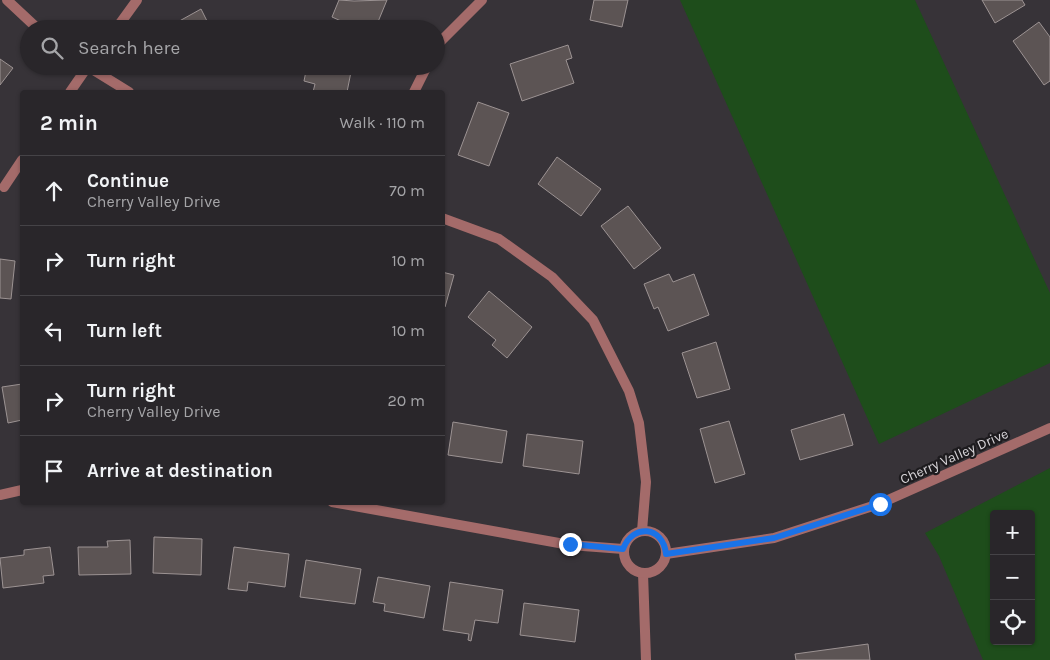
<!DOCTYPE html>
<meta charset="utf-8">
<style>
:root{--surface:#29262a;--page:#353236;--text:#f1f3f6;--muted:#a5a5a8;--line:#454347}
body{margin:0;font-family:Karla,sans-serif;background:var(--page);color:var(--text)}
.controls{position:absolute;right:15px;bottom:15px;display:grid;overflow:hidden;border-radius:5px;box-shadow:0 1px 4px #0004}
.controls button{width:45px;height:45px;display:grid;place-items:center;padding:0;border:0;border-bottom:1px solid var(--line);background:var(--surface);color:var(--text);font:25px sans-serif}
.stop{position:absolute;width:15px;height:15px;margin:-11px;border:4px solid #1a73e8;border-radius:50%;background:#fff}
.stop.end{background:#1a73e8;border-color:#fff;box-shadow:0 1px 5px #0008}
.list{margin:0;padding:0;list-style:none}
h2{display:flex;justify-content:space-between;align-items:center;height:65px;margin:0;padding:0 20px;font-size:21px}
h2 small{font-size:16px;font-weight:400;color:var(--muted)}
.list li{display:grid;grid-template-columns:32px 1fr auto;gap:15px;align-items:center;box-sizing:border-box;height:70px;padding:0 20px;border-top:1px solid var(--line)}
.list b{display:block;font-size:19px;white-space:nowrap}
.list p{margin:0;font-size:16px;white-space:nowrap;color:var(--muted)}
.list em{font-size:16px;font-style:normal;color:var(--muted)}
.icon{flex:none;width:28px;height:28px;fill:none;stroke:currentColor;stroke-width:2;stroke-linecap:round;stroke-linejoin:round}
.map{position:relative;flex:none;width:1050px;height:660px;overflow:hidden}
.search{position:absolute;background:var(--surface);box-shadow:0 1px 4px #0004;left:20px;top:20px;width:425px;height:55px;display:flex;align-items:center;gap:12px;box-sizing:border-box;padding:0 18px;border-radius:28px;color:var(--muted);font-size:19px}
.panel{position:absolute;background:var(--surface);box-shadow:0 1px 4px #0004;left:20px;top:90px;width:425px;height:415px;border-radius:5px}
.map>svg:first-child{display:block}
</style>
<div class="map">
<svg width="1050" height="660" viewBox="0 0 1050 660">
<rect width="100%" height="100%" fill="#373338"/>
<!-- green -->
<g fill="#1e4d1b" fill-rule="evenodd">
<polygon points="680,0 915,0 1050,293 1050,363 879,444"/>
<path d="M1050,468V660H983L939,556L925,533ZM994,514H1031V641H994Z"/>
</g>
<!-- building -->
<g fill="#5c5454" stroke="#9c9393">
<polygon points="339,0 354,1 387,0 375,29 338,29 341,21 332,17"/>
<polygon points="594,0 628,0 622,27 590,20"/>
<polygon points="982,0 1022,0 1025,5 995,23"/>
<polygon points="201,9 211,29 176,29 174,24"/>
<polygon points="1039,22 1050,37 1050,81 1044,85 1013,41"/>
<polygon points="568,45 572,58 566,60 574,83 522,101 510,64"/>
<polygon points="0,59 13,68 0,85"/>
<polygon points="307,66 328,66 351,72 347,92 313,92 315,84 304,81"/>
<polygon points="478,102 509,113 489,166 458,155"/>
<polygon points="557,157 601,189 581,216 538,184"/>
<polygon points="628,206 661,248 634,269 601,226"/>
<polygon points="0,259 15,261 11,299 0,298"/>
<polygon points="442,272 454,275 445,307 442,306"/>
<polygon points="669,274 673,282 694,274 709,315 668,331 658,307 654,309 644,284"/>
<polygon points="489,291 532,327 507,358 492,345 496,340 468,317"/>
<polygon points="716,342 730,389 697,398 682,353"/>
<polygon points="22,384 22,420 8,423 2,387"/>
<polygon points="844,414 853,445 800,460 791,430"/>
<polygon points="729,421 745,474 715,483 700,429"/>
<polygon points="453,422 507,431 502,463 448,455"/>
<polygon points="527,434 583,441 579,474 523,466"/>
<polygon points="154,537 202,539 201,575 153,573"/>
<polygon points="130,540 131,574 79,575 78,547 108,547 107,541"/>
<polygon points="50,547 54,575 43,576 44,583 3,588 0,558 24,555 24,550"/>
<polygon points="234,547 289,554 285,587 248,582 247,591 228,589"/>
<polygon points="306,560 361,569 355,604 300,597"/>
<polygon points="378,577 430,586 424,618 384,611 385,604 373,602"/>
<polygon points="450,582 503,590 498,623 475,620 471,641 468,640 469,634 443,630"/>
<polygon points="524,603 579,610 575,642 520,635"/>
<polygon points="868,644 870,660 796,660 795,654"/>
</g>
<g fill="none" stroke-linecap="round" stroke-linejoin="round">
<!-- minor -->
<g stroke="#a46b6a" stroke-width="10">
<polyline points="7,0 38,29"/>
<polyline points="116,29 137,0"/>
<polyline points="436,46 482,0"/>
<polyline points="87,66 129,92"/>
<polyline points="70,92 88,66"/>
<polyline points="414,92 427,66"/>
<polyline points="4,187 22,160"/>
<polyline points="442,218 499,239 552,277 593,320 629,391 639,423 646,482 642,531"/>
<polyline points="643,573 646,660"/>
</g>
<!-- tertiary -->
<g stroke="#a46b6a" stroke-width="10">
<polyline points="0,495 22,490"/>
<polyline points="332,502 570,545 623,549"/>
<circle cx="645" cy="552" r="21"/>
<polyline points="666,554 774,538 879,504 1050,428"/>
</g>
</g>
<g fill="none" stroke-linecap="round" stroke-linejoin="round">
<!-- route -->
<path stroke="#1a73e8" stroke-width="6" d="M570,544L623,549C633,523 663,526 666,554L774,538L880,504"/>
</g>
<g text-anchor="middle" stroke-width="4.5" stroke-linejoin="round" paint-order="stroke">
<!-- street labels -->
<g font-size="14" fill="#d6d3d7" stroke="#1d1b1e">
<text transform="translate(954 456) rotate(-24)" y="5">Cherry Valley Drive</text>
</g>
</g>
</svg>
<div class="controls">
<button>+</button>
<button>−</button>
<button><svg class="icon" aria-label="locate" viewBox="0 0 24 24"><circle cx="12" cy="12" r="6"/><path d="M12 2v4M12 18v4M2 12h4M18 12h4"/></svg></button>
</div>
<div class="stop" style="left:880px;top:504px"></div>
<div class="stop end" style="left:570px;top:544px"></div>
<div class="search"><svg class="icon" aria-label="search" viewBox="0 0 24 24"><circle cx="10" cy="10" r="6"/><path d="M15 15l6 6"/></svg>Search here</div>
<section class="panel">
<h2>2 min<small>Walk · 110 m</small></h2>
<ul class="list">
<li><svg class="icon" aria-label="ahead" viewBox="0 0 24 24"><path d="M12 20V5M6 11l6-6 6 6"/></svg><div><b>Continue</b><p>Cherry Valley Drive</p></div><em>70 m</em></li>
<li><svg class="icon" aria-label="right" viewBox="0 0 24 24"><path d="M7 20v-9h11M14 6l5 5-5 5"/></svg><div><b>Turn right</b></div><em>10 m</em></li>
<li><svg class="icon" aria-label="left" viewBox="0 0 24 24"><path d="M17 20v-9H6M10 6l-5 5 5 5"/></svg><div><b>Turn left</b></div><em>10 m</em></li>
<li><svg class="icon" aria-label="right" viewBox="0 0 24 24"><path d="M7 20v-9h11M14 6l5 5-5 5"/></svg><div><b>Turn right</b><p>Cherry Valley Drive</p></div><em>20 m</em></li>
<li><svg class="icon" aria-label="arrive" viewBox="0 0 24 24"><path d="M6 21V4h12l-3 4 3 4H6"/></svg><div><b>Arrive at destination</b></div></li>
</ul>
</section>
</div>
